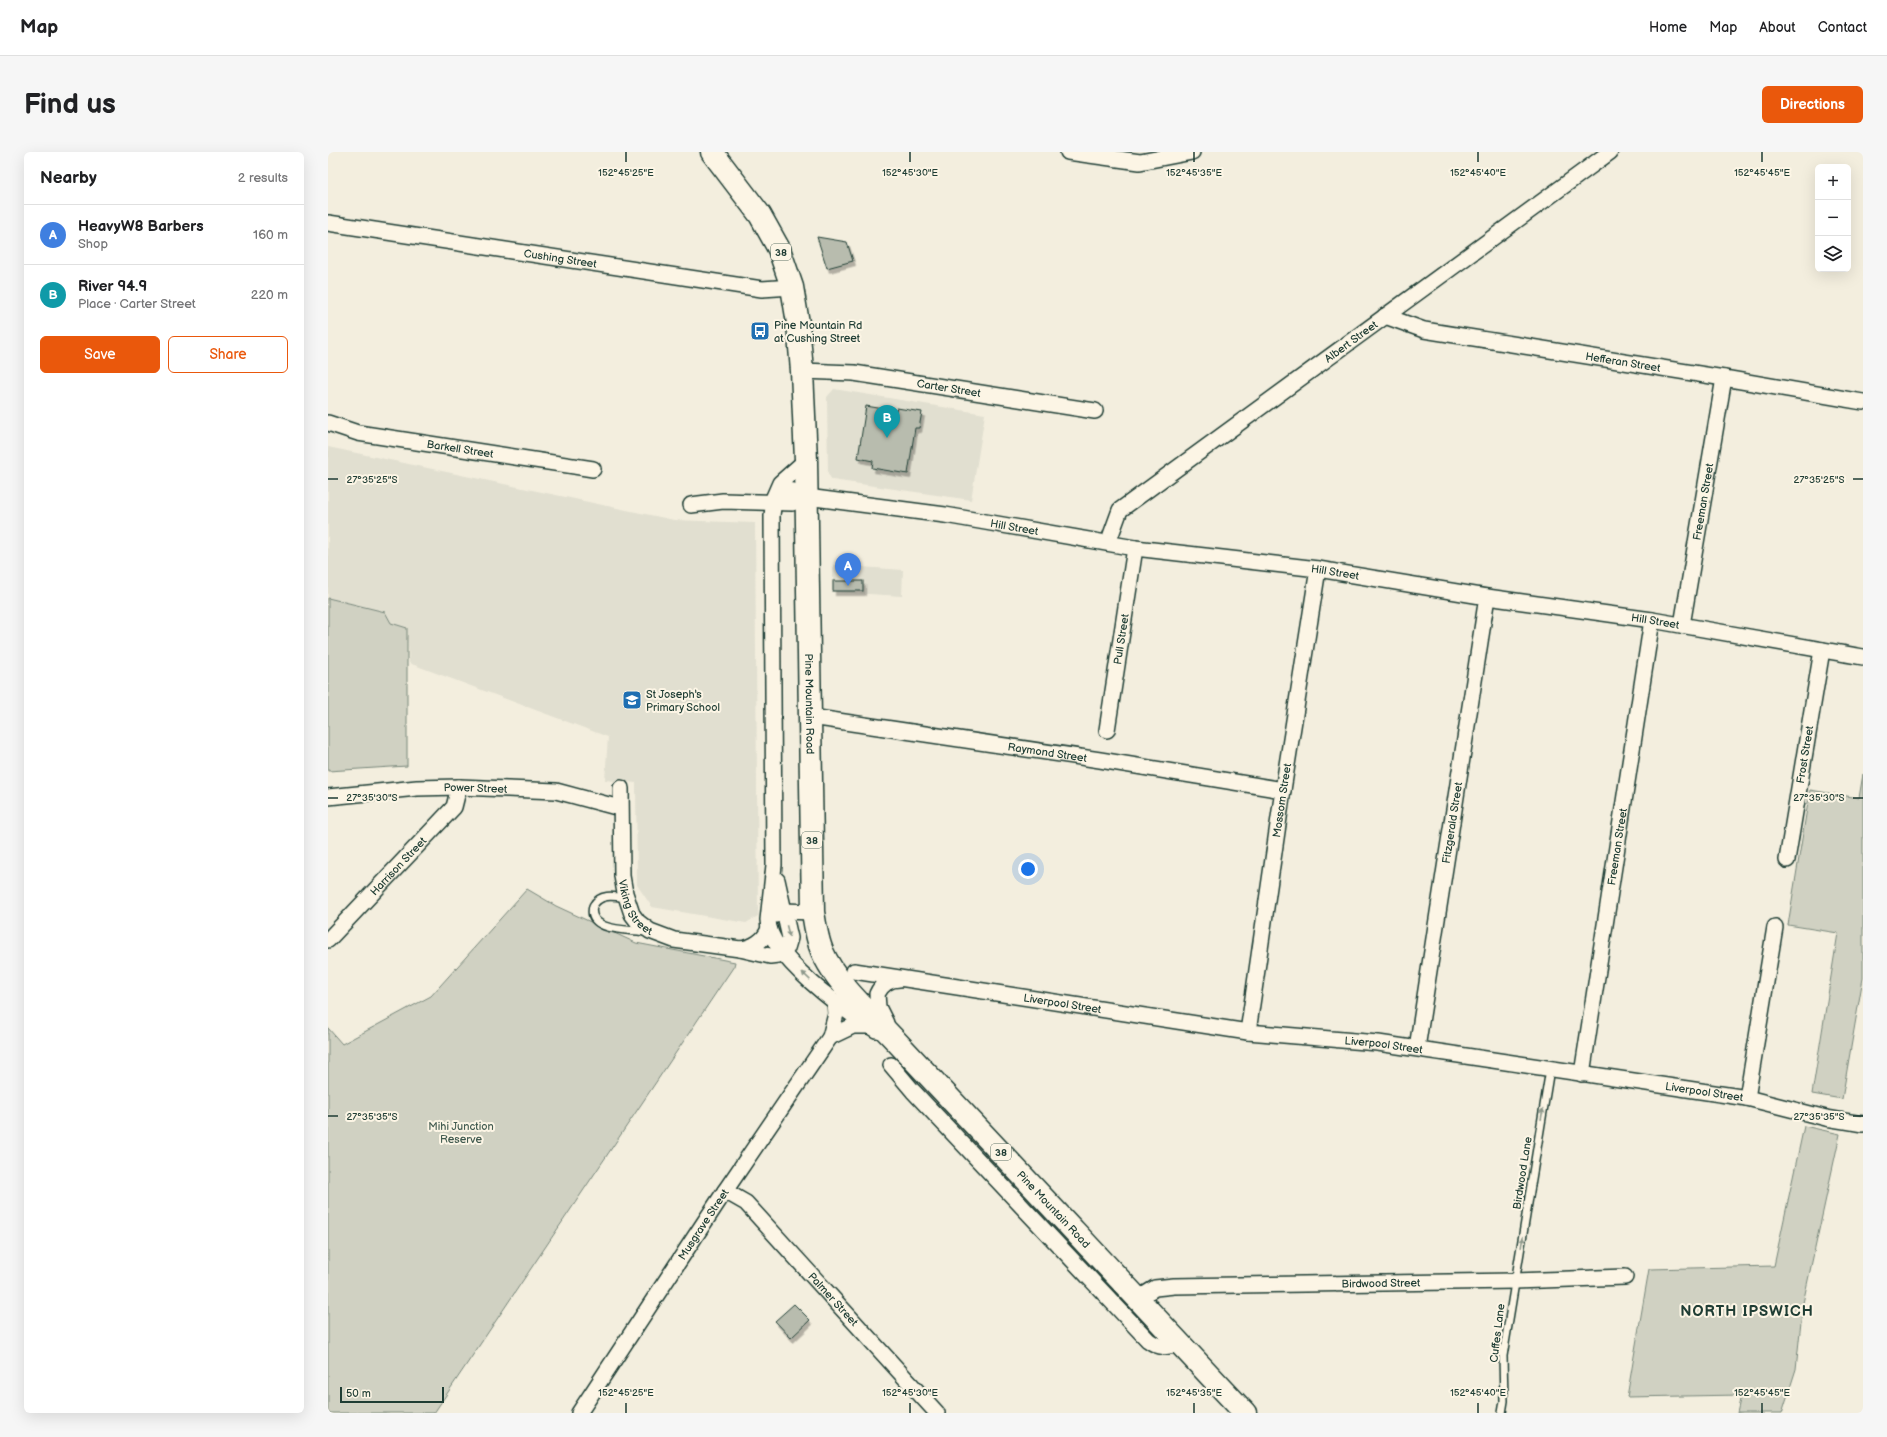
<!DOCTYPE html>
<meta charset="utf-8">
<style>
:root{--surface:#fff;--page:#f6f6f6;--text:#202124;--muted:#757577;--line:#e0e0e0;--accent:#ea580c}
body{margin:0;font-family:"Balsamiq Sans",sans-serif;background:var(--page);color:var(--text)}
.controls{position:absolute;right:12px;top:12px;display:grid;overflow:hidden;border-radius:6px;box-shadow:0 4px 16px #0002}
.controls button{width:36px;height:36px;display:grid;place-items:center;padding:0;border:0;border-bottom:1px solid var(--line);background:var(--surface);color:var(--text);font:20px sans-serif}
.scale{position:absolute;left:12px;bottom:10px;width:104px;box-sizing:border-box;padding-left:4px;border:2px solid #1f3d34;border-top:0;font-size:11px;line-height:14px;white-space:nowrap;color:#1f3d34;-webkit-text-stroke:3px #fcf5e5;paint-order:stroke}
.you{position:absolute;left:700px;top:717px;width:14px;height:14px;margin:-10px;border:3px solid #fff;border-radius:50%;background:#1a73e8;box-shadow:0 0 0 6px #1a73e833}
.badge{display:grid;place-items:center;width:26px;height:26px;border-radius:50%;background:var(--accent);color:#fff;font-size:13px;font-weight:700}
.pin{position:absolute;translate:-50% -33px;filter:drop-shadow(0 1px 2px #0008)}
.pin::after{content:'';position:absolute;top:21px;width:14px;height:12px;background:inherit;clip-path:polygon(0 0,100% 0,50% 100%)}
.list{margin:0;padding:0;list-style:none}
h2{display:flex;justify-content:space-between;align-items:center;height:52px;margin:0;padding:0 16px;font-size:17px}
h2 small{font-size:13px;font-weight:400;color:var(--muted)}
.list li{display:grid;grid-template-columns:26px 1fr auto;gap:12px;align-items:center;box-sizing:border-box;height:60px;padding:0 16px;border-top:1px solid var(--line)}
.list b{display:block;font-size:15px;white-space:nowrap}
.list p{margin:0;font-size:13px;white-space:nowrap;color:var(--muted)}
.list em{font-size:13px;font-style:normal;color:var(--muted)}
.actions{display:flex;gap:8px;padding:12px 16px}
.actions a{flex:1;padding:9px 0;border:1px solid var(--accent);border-radius:6px;text-align:center;font-size:14px;color:var(--accent)}
.actions .main{background:var(--accent);color:#fff}
.icon{flex:none;width:22px;height:22px;fill:none;stroke:currentColor;stroke-width:2;stroke-linecap:round;stroke-linejoin:round}
.map{position:relative;flex:none;width:1535px;height:1261px;overflow:hidden;border-radius:6px}
header{display:flex;align-items:center;gap:24px;box-sizing:border-box;height:56px;padding:0 20px;background:var(--surface);border-bottom:1px solid var(--line)}
header strong{font-size:19px}
nav{display:flex;gap:22px;margin-inline-start:auto;font-size:14px}
.intro{display:flex;align-items:center;justify-content:space-between;box-sizing:border-box;height:96px;padding:0 24px}
h1{margin:0;font-size:28px}
.button{padding:10px 18px;border-radius:6px;background:var(--accent);color:#fff;font-size:14px;font-weight:700}
main{display:flex;gap:24px;padding:0 24px}
aside{flex:1;background:var(--surface);border-radius:6px;box-shadow:0 4px 16px #0002}
.map>svg:first-child{display:block}
</style>
<header>
<strong>Map</strong>
<nav><a>Home</a><a>Map</a><a>About</a><a>Contact</a></nav>
</header>
<div class="intro"><h1>Find us</h1><a class="button">Directions</a></div>
<main>
<aside>
<h2>Nearby<small>2 results</small></h2>
<ul class="list">
<li><span class="badge" style="background:#3f7fe0">A</span><div><b>HeavyW8 Barbers</b><p>Shop</p></div><em>160 m</em></li>
<li><span class="badge" style="background:#0f9aa8">B</span><div><b>River 94.9</b><p>Place · Carter Street</p></div><em>220 m</em></li>
</ul>
<div class="actions"><a class="main">Save</a><a>Share</a></div>
</aside>
<div class="map">
<svg width="1535" height="1261" viewBox="0 0 1535 1261">
<defs>
<filter id="shadow"><feDropShadow dx="2.5" dy="4.5" stdDeviation="0" flood-color="#0004"/></filter>
</defs>
<rect width="100%" height="100%" fill="#f3eede"/>
<filter id="ink" filterUnits="userSpaceOnUse"><feTurbulence type="fractalNoise" baseFrequency=".025" numOctaves="2"/><feDisplacementMap in="SourceGraphic" scale="8" xChannelSelector="R" yChannelSelector="G"/><feConvolveMatrix kernelMatrix="1 2 1 2 8 2 1 2 1" color-interpolation-filters="sRGB"/></filter>
<g filter="url(#ink)">
<!-- built -->
<g fill="#e1dfd0">
<polygon points="506,237 657,262 643,348 504,328 500,322 499,245"/>
<polygon points="0,295 346,368 427,371 430,764 418,771 324,755 309,733 308,631 277,628 280,585 81,511 79,476 63,471 57,460 0,446"/>
<polygon points="505,413 575,418 574,444 505,440"/>
</g>
<!-- green -->
<g fill="#d0d1c2" stroke="#78877b">
<polygon points="0,446 57,460 63,471 79,476 79,614 0,619"/>
<polygon points="1535,622 1535,826 1514,947 1484,942 1510,781 1460,773 1482,638 1531,646"/>
<polygon points="199,737 228,754 308,791 407,810 406,814 106,1261 0,1261 0,876 14,892 103,844"/>
<polygon points="1476,974 1512,982 1475,1151 1468,1217 1454,1261 1409,1261 1413,1243 1299,1245 1321,1117 1446,1114"/>
</g>
<!-- building -->
<g fill="#b8bcae" stroke="#1f3d34" filter="url(#shadow)">
<polygon points="489,85 519,90 525,109 499,116"/>
<polygon points="538,254 568,259 569,256 594,260 591,276 587,276 580,322 544,316 545,309 530,306"/>
<rect x="505" y="429" width="30" height="10"/>
<polygon points="466,1152 482,1168 463,1186 447,1169"/>
</g>
<g fill="none" stroke-linecap="round" stroke-linejoin="round">
<!-- service casing -->
<g stroke="#1f3d34" stroke-width="10">
<g id="service">
<path d="M298,746C286,744 272,741 265,754C258,781 304,777 318,780"/>
<polyline points="1174,1261 1176,1249 1175,1204 1222,917"/>
</g>
</g>
<!-- minor casing -->
<g stroke="#1f3d34" stroke-width="18">
<g id="minor">
<polyline points="740,0 812,10 864,0"/>
<path id="s1" d="M0,71L434,137L464,135"/>
<path id="s2" d="M1057,164L1096,178L1396,226L1535,250"/>
<path id="s3" d="M474,219L526,221L767,259"/>
<path id="s4" d="M0,271L30,281L265,317"/>
<polyline points="445,347 452,331 478,308"/>
<polyline points="363,353 395,349 464,351 479,345"/>
<path id="s5" d="M780,391L792,358L1282,0"/>
<path id="s6" d="M1354,473L1396,226"/>
<path id="s7" d="M483,565L772,608L955,638"/>
<path id="s8" d="M779,578L807,396"/>
<path id="s9" d="M293,636L294,724L297,741L304,762L310,770L322,779L346,788L412,797L442,804L450,803L459,796L462,786L449,728"/>
<path id="s10" d="M0,645L89,636L131,635L228,639L292,656"/>
<path id="s11" d="M1459,708L1494,498"/>
<polyline points="448,763 455,759 485,760"/>
<path id="s12" d="M0,788L126,655L131,635"/>
<path d="M412,797C425,796 437,788 441,776"/>
<path id="s13" d="M526,819L920,880L1050,891L1366,938L1419,946L1498,966L1535,972"/>
<path d="M558,871L550,855L549,842C554,831 562,827 572,827"/>
<path id="s14" d="M548,878C518,860 440,804 440,768L446,713L444,364L446,346C455,334 468,338 479,345L617,363L807,396L990,417L1159,445L1324,468L1535,505"/>
<path id="s15" d="M920,880L955,638L990,417"/>
<polyline points="502,885 525,874 541,874"/>
<path id="s16" d="M1089,896L1159,445"/>
<path d="M563,913L585,939L820,1188C831,1196 839,1197 851,1190"/>
<path id="s17" d="M1254,922L1324,468"/>
<polyline points="1419,946 1447,775"/>
<path id="s18" d="M397,1039L418,1051L609,1261"/>
<path id="s19" d="M811,1146L827,1136L846,1134L1187,1129L1297,1125"/>
<path id="s20" d="M251,1261L397,1039L502,885L508,862L507,850"/>
</g>
</g>
<!-- primary casing -->
<g stroke="#1f3d34" stroke-width="25">
<g id="primary">
<path id="s21" d="M384,0L432,63L451,97L464,135L470,171L474,219L478,308L485,760C487,773 489,787 494,799C508,832 544,863 568,889L917,1261"/>
</g>
</g>
<!-- service -->
<use href="#service" stroke="#fcf5e5" stroke-width="7"/>
<!-- minor -->
<use href="#minor" stroke="#fcf5e5" stroke-width="15"/>
<!-- primary -->
<use href="#primary" stroke="#fcf5e5" stroke-width="22"/>
</g>
<!-- one-way arrows -->
<defs><path id="oneway-solid" d="M-6-.8H1V-3.2L6.5 0L1 3.2V.8H-6Z"/></defs>
<g fill="#8e998c">
<use href="#oneway-solid" transform="translate(460 779) rotate(75)"/>
<use href="#oneway-solid" transform="translate(478 824) rotate(-136)"/>
<use href="#oneway-solid" transform="translate(1214 962) rotate(-81)"/>
<use href="#oneway-solid" transform="translate(1194 1090) rotate(-81)"/>
</g>
</g>
<!-- ticks -->
<path fill="none" stroke="#1f3d34" stroke-width="1.5" d="M298,0V10M582,0V10M866,0V10M1150,0V10M1434,0V10M0,327H10M1525,327H1535M0,646H10M1525,646H1535M0,964H10M1525,964H1535M298,1251V1261M582,1251V1261M866,1251V1261M1150,1251V1261M1434,1251V1261"/>
<!-- icons -->
<defs>
<g id="bus-square" transform="scale(1)"><rect x="-9" y="-9" width="18" height="18" rx="4" fill="#1f6fb2" stroke="#fcf5e5"/><path d="M-5-6H5V4H4V6H2V4H-2V6H-4V4H-5ZM-3.5-4V0h7V-4ZM-3.5 1.2v1.5H-2V1.2ZM2 1.2v1.5H3.5V1.2Z" fill="#fff"/></g>
<g id="school-square" transform="scale(1)"><rect x="-9" y="-9" width="18" height="18" rx="4" fill="#1f6fb2" stroke="#fcf5e5"/><path d="M0-5L7-2L0 1L-7-2ZM-4 1L0 2.5L4 1V4Q0 6-4 4Z" fill="#fff"/></g>
</defs>
<g fill-rule="evenodd">
<use href="#bus-square" x="432" y="179"/>
<use href="#school-square" x="304" y="548"/>
</g>
<g text-anchor="middle" stroke-width="4" stroke-linejoin="round" paint-order="stroke">
<!-- shield labels -->
<g fill="#fcf5e5" stroke="#617469" stroke-width="1">
<rect x="443" y="92" width="20" height="16" rx="3"/>
<rect x="474" y="680" width="20" height="16" rx="3"/>
<rect x="663" y="992" width="20" height="16" rx="3"/>
</g>
<g font-size="10" font-weight="bold" fill="#1f3d34">
<text x="453" y="104">38</text>
<text x="484" y="692">38</text>
<text x="673" y="1004">38</text>
</g>
<!-- street labels -->
<g font-size="11" fill="#1f3d34" stroke="#fcf5e5">
<text dy="4" stroke="none"><textPath href="#s1" startOffset="235">Cushing Street</textPath></text>
<text dy="4" stroke="none"><textPath href="#s5" startOffset="321">Albert Street</textPath></text>
<text dy="4" stroke="none"><textPath href="#s2" startOffset="243">Hefferan Street</textPath></text>
<text dy="4" stroke="none"><textPath href="#s3" startOffset="148">Carter Street</textPath></text>
<text dy="4" stroke="none"><textPath href="#s4" startOffset="135">Barkell Street</textPath></text>
<text dy="4" stroke="none"><textPath href="#s6" startOffset="125">Freeman Street</textPath></text>
<text dy="4" stroke="none"><textPath href="#s14" startOffset="827">Hill Street</textPath></text>
<text dy="4" stroke="none"><textPath href="#s14" startOffset="1151">Hill Street</textPath></text>
<text dy="4" stroke="none"><textPath href="#s14" startOffset="1475">Hill Street</textPath></text>
<text dy="4" stroke="none"><textPath href="#s8" startOffset="92">Pull Street</textPath></text>
<text dy="4" stroke="none"><textPath href="#s21" startOffset="576">Pine Mountain Road</textPath></text>
<text dy="4" stroke="none"><textPath href="#s7" startOffset="239">Raymond Street</textPath></text>
<text dy="4" stroke="none"><textPath href="#s11" startOffset="107">Frost Street</textPath></text>
<text dy="4" stroke="none"><textPath href="#s10" startOffset="148">Power Street</textPath></text>
<text dy="4" stroke="none"><textPath href="#s15" startOffset="234">Mossom Street</textPath></text>
<text dy="4" stroke="none"><textPath href="#s16" startOffset="228">Fitzgerald Street</textPath></text>
<text dy="4" stroke="none"><textPath href="#s17" startOffset="230">Freeman Street</textPath></text>
<text dy="4" stroke="none"><textPath href="#s12" startOffset="102">Harrison Street</textPath></text>
<text dy="4" stroke="none"><textPath href="#s9" startOffset="123">Viking Street</textPath></text>
<text dy="4" stroke="none"><textPath href="#s13" startOffset="211">Liverpool Street</textPath></text>
<text dy="4" stroke="none"><textPath href="#s13" startOffset="535">Liverpool Street</textPath></text>
<text dy="4" stroke="none"><textPath href="#s13" startOffset="859">Liverpool Street</textPath></text>
<text transform="translate(1194 1021) rotate(-81)" y="4">Birdwood Lane</text>
<text dy="4" stroke="none"><textPath href="#s21" startOffset="1172">Pine Mountain Road</textPath></text>
<text dy="4" stroke="none"><textPath href="#s20" startOffset="226">Musgrave Street</textPath></text>
<text dy="4" stroke="none"><textPath href="#s19" startOffset="245">Birdwood Street</textPath></text>
<text dy="4" stroke="none"><textPath href="#s18" startOffset="154">Palmer Street</textPath></text>
<text transform="translate(1169 1181) rotate(-83)" y="4">Cuffes Lane</text>
</g>
<!-- poi labels -->
<g font-size="11" fill="#1f3d34" stroke="#fcf5e5" text-anchor="start">
<text x="446" y="177">Pine Mountain Rd<tspan x="446" dy="13">at Cushing Street</tspan></text>
<text x="318" y="546">St Joseph's<tspan x="318" dy="13">Primary School</tspan></text>
</g>
<!-- park labels -->
<g font-size="11" fill="#425b50" stroke="#fcf5e5">
<text x="133" y="978">Mihi Junction<tspan x="133" dy="13">Reserve</tspan></text>
</g>
<!-- district labels -->
<g font-size="15" font-weight="bold" letter-spacing="1" fill="#1f3d34" stroke="#fcf5e5">
<text x="1419" y="1164">NORTH IPSWICH</text>
</g>
</g>
<g font-size="10" text-anchor="middle" fill="#1f3d34" stroke="#fcf5e5" stroke-width="4" stroke-linejoin="round" paint-order="stroke">
<text x="298" y="24">152°45'25"E</text>
<text x="582" y="24">152°45'30"E</text>
<text x="866" y="24">152°45'35"E</text>
<text x="1150" y="24">152°45'40"E</text>
<text x="1434" y="24">152°45'45"E</text>
<text x="44" y="331">27°35'25"S</text>
<text x="1491" y="331">27°35'25"S</text>
<text x="44" y="649">27°35'30"S</text>
<text x="1491" y="649">27°35'30"S</text>
<text x="44" y="968">27°35'35"S</text>
<text x="1491" y="968">27°35'35"S</text>
<text x="298" y="1244">152°45'25"E</text>
<text x="582" y="1244">152°45'30"E</text>
<text x="866" y="1244">152°45'35"E</text>
<text x="1150" y="1244">152°45'40"E</text>
<text x="1434" y="1244">152°45'45"E</text>
</g>
</svg>
<div class="controls">
<button>+</button>
<button>−</button>
<button><svg class="icon" aria-label="layers" viewBox="0 0 24 24"><path d="M12 4l9 5-9 5-9-5zM3 14l9 5 9-5"/></svg></button>
</div>
<div class="scale">50 m</div>
<div class="you"></div>
<div class="pin badge" style="left:520px;top:434px;background:#3f7fe0">A</div>
<div class="pin badge" style="left:559px;top:286px;background:#0f9aa8">B</div>
</div>
</main>
